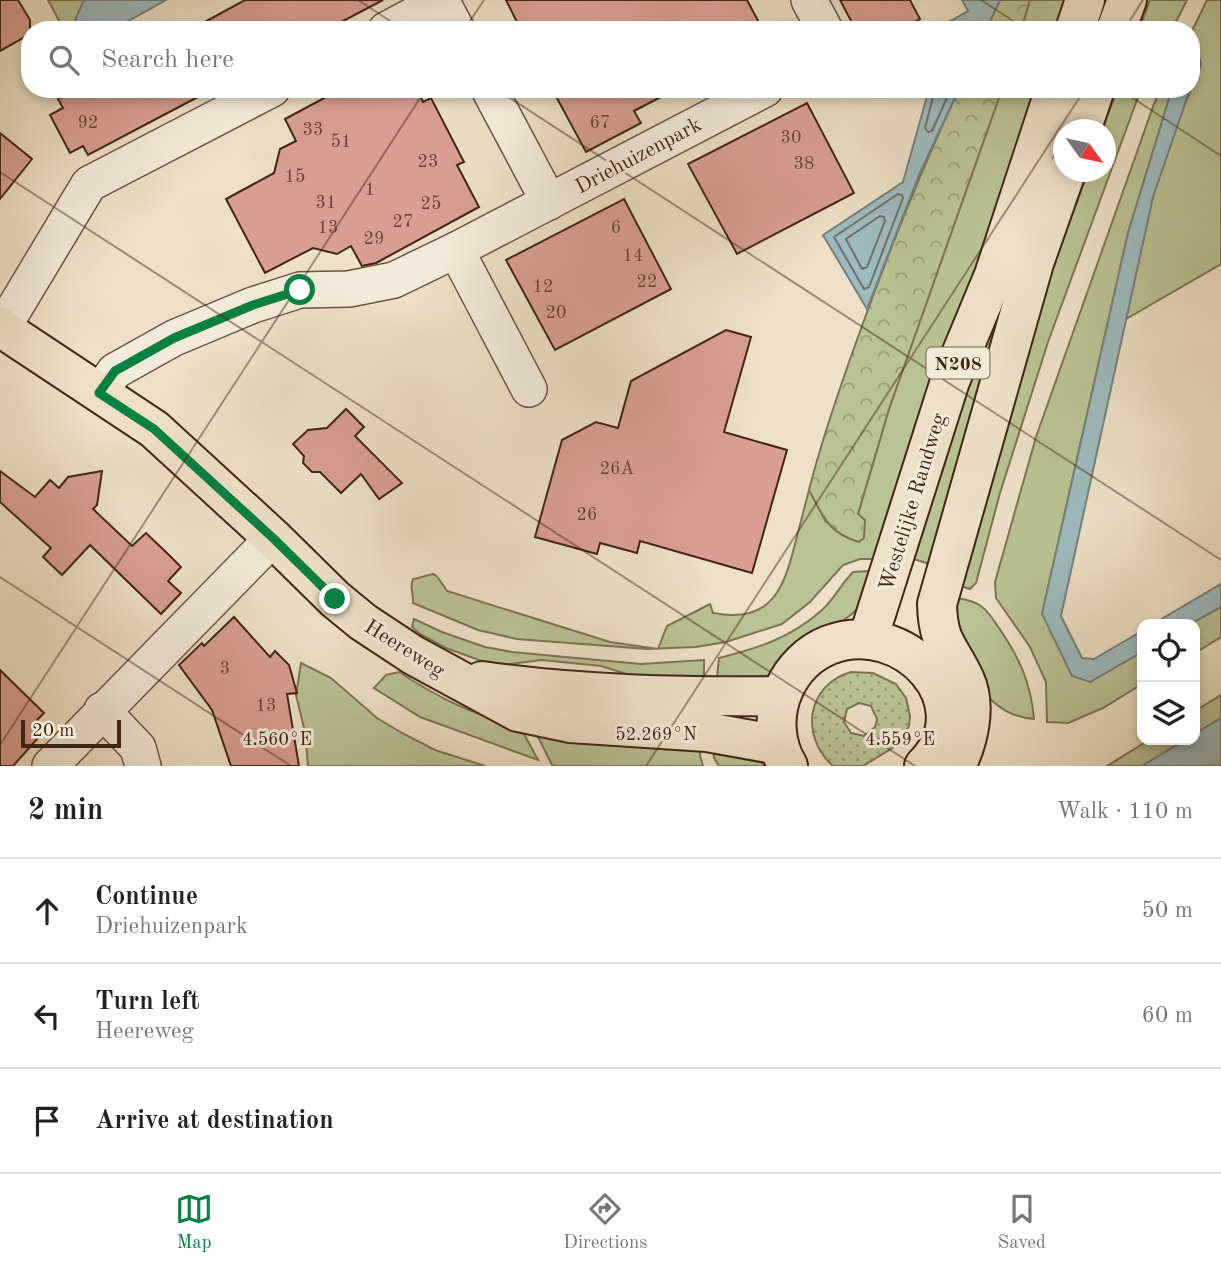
<!DOCTYPE html>
<meta charset="utf-8">
<style>
:root{--surface:#fff;--page:#f2f2f2;--text:#222;--muted:#767676;--line:#e0e0e0;--accent:#0b8043}
body{margin:0;font-family:"Old Standard TT",serif;background:var(--page);color:var(--text)}
.controls{position:absolute;right:21px;bottom:21px;display:grid;overflow:hidden;border-radius:14px;box-shadow:0 4px 10px #0003}
.controls button{width:63px;height:63px;display:grid;place-items:center;padding:0;border:0;border-bottom:2px solid var(--line);background:var(--surface);color:var(--text);font:35px sans-serif}
.compass{position:absolute;left:1053px;top:119px;width:63px;height:63px;border-radius:50%;background:var(--surface);box-shadow:0 4px 10px #0003;rotate:123deg}
.scale{position:absolute;left:21px;bottom:18px;width:100px;box-sizing:border-box;padding-left:7px;border:4px solid #422515;border-top:0;font-size:19px;line-height:24px;white-space:nowrap;color:#422515;-webkit-text-stroke:5px #f3ebda;paint-order:stroke}
.stop{position:absolute;width:21px;height:21px;margin:-16px;border:5px solid #0b8043;border-radius:50%;background:#fff}
.stop.end{background:#0b8043;border-color:#fff;box-shadow:0 2px 7px #0008}
.list{margin:0;padding:0;list-style:none}
h2{display:flex;justify-content:space-between;align-items:center;height:91px;margin:0;padding:0 28px;font-size:30px}
h2 small{font-size:23px;font-weight:400;color:var(--muted)}
.list li{display:grid;grid-template-columns:46px 1fr auto;gap:21px;align-items:center;box-sizing:border-box;height:105px;padding:0 28px;border-top:2px solid var(--line)}
.list b{display:block;font-size:26px;white-space:nowrap}
.list p{margin:0;font-size:23px;white-space:nowrap;color:var(--muted)}
.list em{font-size:23px;font-style:normal;color:var(--muted)}
.icon{flex:none;width:38px;height:38px;fill:none;stroke:currentColor;stroke-width:2;stroke-linecap:round;stroke-linejoin:round}
.map{position:relative;flex:none;width:1221px;height:766px;overflow:hidden}
.search{position:absolute;background:var(--surface);box-shadow:0 4px 10px #0003;left:21px;right:21px;top:21px;height:77px;display:flex;align-items:center;gap:18px;box-sizing:border-box;padding:0 24px;border-radius:28px;color:var(--muted);font-size:26px}
.sheet{height:406px;background:var(--surface)}
nav{display:flex;justify-content:space-around;align-items:center;box-sizing:border-box;height:98px;border-top:2px solid var(--line);background:var(--surface);font-size:19px;color:var(--muted)}
nav a{display:grid;justify-items:center;gap:4px}
nav .on{color:var(--accent)}
.map>svg:first-child{display:block}
</style>
<div class="map">
<svg width="1221" height="766" viewBox="0 0 1221 766">
<defs>
<pattern id="forest-crowns" width="20" height="18" patternUnits="userSpaceOnUse" patternTransform="scale(1.75)"><rect width="20" height="18" fill="#b9c294"/><path d="M2 6a3 3 0 1 1 6 0M12 15a3 3 0 1 1 6 0" fill="none" stroke="#989d78"/></pattern>
<pattern id="garden-dots" width="8" height="8" patternUnits="userSpaceOnUse" patternTransform="scale(1.75)"><rect width="8" height="8" fill="#b9c294"/><path d="M2 2h.1M6 6h.1" fill="none" stroke="#989d78" stroke-width="1.8" stroke-linecap="round"/></pattern>
</defs>
<rect width="100%" height="100%" fill="#ede0c6"/>
<filter id="stains"><feTurbulence type="fractalNoise" baseFrequency=".00286" numOctaves="4"/><feColorMatrix values="0 0 0 0 .2 0 0 0 0 .09 0 0 0 0 .02 0 0 0 .5 -.17"/></filter>
<radialGradient id="worn" r=".72"><stop offset=".6" stop-color="#630" stop-opacity="0"/><stop offset="1" stop-color="#630" stop-opacity=".3"/></radialGradient>
<!-- grass -->
<g fill="#b9c294" stroke="#7e7454" stroke-width="2">
<polygon points="48,0 84,0 73,27 74,30 64,30"/>
<polygon points="1030,0 1066,0 1057,30 1021,30"/>
<polygon points="1150,0 1187,0 1172,30 1139,30"/>
<polygon points="1207,0 1221,0 1221,264 1126,319 1153,196 1180,117 1201,64 1197,54 1191,55 1191,33"/>
<path d="M1002,89H1039L875,559H860L843,565L810,602L782,624L726,642L696,647L647,649L517,639L478,630L413,603C414,594 409,589 413,579C437,575 431,566 447,591L610,642L658,649L667,626L710,604L713,613C767,623 782,595 794,548C799,529 804,509 809,490L826,522L858,514L889,409Z"/>
<polygon points="1062,89 1078,89 1033,215 933,565 907,557"/>
<polygon points="1117,89 1141,89 1048,342 1000,493 976,583 970,589 954,584 1020,356 1088,172 1106,172 1106,130 1103,129"/>
<polygon points="1161,89 1172,89 1128,233 1042,614 1090,682 1142,652 1142,684 1103,708 1068,723 1047,722 1046,682 1030,647 996,598 995,582 1036,437 1154,104"/>
<path d="M869,571L880,574L863,603L852,614L765,678L716,686L719,658C758,648 791,638 822,610C834,599 842,583 853,572Z"/>
<path d="M951,597C961,599 974,600 982,607C989,612 994,621 999,628C1019,657 1031,683 1034,719C973,714 962,647 951,597Z"/>
<polygon points="1221,607 1221,637 1195,653 1195,624 1190,624"/>
<polygon points="414,619 442,632 485,647 512,652 641,664 704,660 704,685 655,683 601,666 542,660 495,666 446,648 420,634 412,627"/>
<polygon points="301,663 331,678 377,718 402,733 435,750 485,766 308,766 305,732 296,695"/>
<path d="M399,672C436,696 475,717 519,725L538,760L420,717L374,688L386,675Z"/>
<polygon points="1221,695 1221,718 1195,734 1195,711"/>
<polygon points="533,727 701,743 700,755 703,766 555,766 552,765"/>
<polygon points="1149,740 1185,740 1142,766 1107,766"/>
<polygon points="713,744 753,756 766,766 719,766 714,758"/>
</g>
<!-- forest -->
<g fill="url(#forest-crowns)" stroke="#7e7454" stroke-width="2">
<polygon points="1000,0 1030,0 1021,30 986,30"/>
<path d="M959,89H1002L889,409L858,514L865,520L864,538L859,542C828,533 823,516 809,490C822,438 840,387 858,337C888,253 921,170 959,89Z"/>
</g>
<!-- garden -->
<path fill="url(#garden-dots)" stroke="#7e7454" stroke-width="2" fill-rule="evenodd" d="M851,672L873,673L896,684L906,698L910,716L909,726L899,744L863,766H833C800,737 806,685 851,672ZM859,703L871,706L877,719L875,727L864,736L851,733L844,722L847,709Z"/>
<!-- water -->
<g fill="#9cbbbe" stroke="#787f7a" stroke-width="2">
<polygon points="84,0 166,0 112,30 74,30 72,27"/>
<polygon points="962,0 1000,0 986,30 945,30 947,23 968,11"/>
<path d="M1197,54C1205,63 1196,77 1191,87V55Z"/>
<polygon points="929,89 959,89 919,175 867,309 823,235 903,182"/>
<polygon points="1172,89 1190,89 1153,197 1061,616 1082,658 1094,659 1142,631 1142,652 1090,682 1072,676 1042,614 1128,233"/>
<polygon points="1221,584 1221,607 1190,624 1153,624"/>
<polygon points="1221,718 1221,766 1142,766 1185,740 1195,740 1195,734"/>
</g>
<g fill="none" stroke-linecap="round" stroke-linejoin="round">
<!-- shore -->
<g stroke="#6f706a" stroke-width="2">
<polyline points="935,89 925,128 928,132 932,131 951,89"/>
<polygon points="898,194 902,195 903,198 869,287 864,289 834,237"/>
<polygon points="880,216 884,217 885,221 867,267 862,269 846,239"/>
</g>
</g>
<!-- building -->
<g fill="#d89e91" stroke="#422515" stroke-width="2">
<polygon points="0,0 18,0 30,20 30,34 0,51"/>
<polygon points="245,0 383,0 326,30 190,30"/>
<polygon points="506,0 747,0 763,30 521,30"/>
<polygon points="840,0 910,0 920,19 900,30 856,30"/>
<polygon points="76,89 213,89 88,155 83,146 70,153 50,115 63,108 58,99"/>
<polygon points="341,89 417,89 423,102 431,98 464,162 457,165 479,207 376,263 362,266 351,246 337,254 313,248 265,273 226,199 274,173 280,149 296,141 285,119"/>
<polygon points="552,89 676,89 634,111 641,123 586,152"/>
<polygon points="807,103 854,193 737,254 688,164"/>
<polygon points="0,133 32,159 0,199"/>
<polygon points="624,199 671,289 555,350 506,260"/>
<polygon points="726,330 751,337 724,432 787,450 752,573 640,541 637,553 600,543 597,554 535,537 562,440 596,422 618,428 631,381"/>
<polygon points="346,409 364,427 355,436 402,483 379,499 361,474 341,493 320,472 312,472 303,463 304,456 293,444 308,430 327,428"/>
<polygon points="0,471 35,497 50,480 59,488 68,477 102,471 97,505 93,509 132,546 146,533 168,554 181,567 168,581 181,593 161,614 90,545 62,575 43,557 51,548 0,502"/>
<polygon points="234,617 270,657 275,651 289,665 297,693 287,694 299,766 231,766 212,710 179,665 202,643 204,646"/>
<polygon points="0,670 44,713 37,720 46,729 13,766 0,766"/>
</g>
<g fill="none" stroke-linecap="round" stroke-linejoin="round">
<!-- minor casing -->
<g stroke="#6d5441" stroke-width="38">
<g id="minor">
<polyline points="441,0 457,30"/>
<polyline points="809,0 825,30"/>
<polyline points="386,30 442,0"/>
<polyline points="489,89 549,202"/>
<polyline points="2,329 89,184 272,89"/>
<polyline points="529,389 456,250 765,89"/>
<polyline points="99,393 115,371 174,338 253,305 300,290 349,289 394,280 456,250"/>
<polyline points="102,710 138,748 143,766"/>
<polyline points="50,766 273,538"/>
</g>
</g>
<!-- major casing -->
<g stroke="#422515" stroke-width="42">
<g id="major">
<polyline points="1075,30 1085,0"/>
<polyline points="1116,30 1127,0"/>
<polyline points="1081,130 1095,89"/>
<polyline points="0,327 154,429 273,538 335,599 363,622 413,655 518,712 570,723 707,732 779,745"/>
<polyline points="868,639 950,381 994,275 1055,89"/>
<path d="M482,681C581,695 681,697 780,696"/>
<path d="M788,766C774,743 773,713 784,689C793,669 809,653 829,645C904,616 986,704 924,766"/>
<path d="M956,766C968,742 977,707 965,680C950,647 938,645 937,604L1034,263L1066,172"/>
</g>
</g>
<!-- minor -->
<use href="#minor" stroke="#f3ebda" stroke-width="35"/>
<!-- major -->
<use href="#major" stroke="#ede0c6" stroke-width="38"/>
</g>
<g fill="none" stroke-linecap="round" stroke-linejoin="round">
<!-- route -->
<polyline stroke="#0b8043" stroke-width="9" points="300,290 253,305 174,338 115,371 99,393 154,429 273,538 335,599"/>
</g>
<!-- ticks -->
<path fill="none" stroke="#422515" stroke-width="2" stroke-opacity="0.45" d="M358,0L404,30M981,0L1027,30M464,30L484,0M1124,30L1143,0M496,89L1221,560M1119,89L1221,156M0,172L915,766M0,577L291,766M0,745L426,89M646,766L1085,89"/>
<g text-anchor="middle" stroke-width="6" stroke-linejoin="round" paint-order="stroke">
<!-- number labels -->
<g font-size="18" fill="#684334">
<text x="88" y="128">92</text>
<text x="600" y="128">67</text>
<text x="313" y="135">33</text>
<text x="791" y="143">30</text>
<text x="341" y="147">51</text>
<text x="428" y="167">23</text>
<text x="804" y="169">38</text>
<text x="295" y="182">15</text>
<text x="370" y="195">1</text>
<text x="326" y="208">31</text>
<text x="431" y="209">25</text>
<text x="403" y="227">27</text>
<text x="328" y="233">13</text>
<text x="616" y="233">6</text>
<text x="374" y="244">29</text>
<text x="633" y="261">14</text>
<text x="647" y="287">22</text>
<text x="543" y="292">12</text>
<text x="556" y="318">20</text>
<text x="617" y="474">26A</text>
<text x="587" y="520">26</text>
<text x="225" y="674">3</text>
<text x="266" y="711">13</text>
</g>
<!-- shield labels -->
<rect fill="#f3ebda" stroke="#776050" stroke-width="2" x="926.5" y="347.5" width="63" height="31" rx="5"/>
<g font-size="19" font-weight="bold" fill="#422515">
<text x="958" y="370">N208</text>
</g>
<!-- street labels -->
<g font-size="21" fill="#422515" stroke="#f3ebda">
<text transform="translate(638 155) rotate(-28)" y="7">Driehuizenpark</text>
<text transform="translate(912 502) rotate(-73)" y="7">Westelijke Randweg</text>
<text transform="translate(405 648) rotate(32)" y="7">Heereweg</text>
</g>
</g>
<g font-size="18" text-anchor="middle" fill="#422515" stroke="#f3ebda" stroke-width="6" stroke-linejoin="round" paint-order="stroke">
<text x="656" y="740">52.269°N</text>
<text x="277" y="745">4.560°E</text>
<text x="900" y="745">4.559°E</text>
</g>
<rect width="100%" height="100%" filter="url(#stains)"/>
<rect width="100%" height="100%" fill="url(#worn)"/>
</svg>
<div class="controls">
<button><svg class="icon" aria-label="locate" viewBox="0 0 24 24"><circle cx="12" cy="12" r="6"/><path d="M12 2v4M12 18v4M2 12h4M18 12h4"/></svg></button>
<button><svg class="icon" aria-label="layers" viewBox="0 0 24 24"><path d="M12 4l9 5-9 5-9-5zM3 14l9 5 9-5"/></svg></button>
</div>
<svg class="compass" viewBox="-18 -18 36 36"><path d="M0-13l5 13h-10z" fill="#e53935"/><path d="M0 13l5-13h-10z" fill="#767676"/></svg>
<div class="scale">20 m</div>
<div class="stop" style="left:300px;top:290px"></div>
<div class="stop end" style="left:335px;top:599px"></div>
<div class="search"><svg class="icon" aria-label="search" viewBox="0 0 24 24"><circle cx="10" cy="10" r="6"/><path d="M15 15l6 6"/></svg>Search here</div>
</div>
<section class="sheet">
<h2>2 min<small>Walk · 110 m</small></h2>
<ul class="list">
<li><svg class="icon" aria-label="ahead" viewBox="0 0 24 24"><path d="M12 20V5M6 11l6-6 6 6"/></svg><div><b>Continue</b><p>Driehuizenpark</p></div><em>50 m</em></li>
<li><svg class="icon" aria-label="left" viewBox="0 0 24 24"><path d="M17 20v-9H6M10 6l-5 5 5 5"/></svg><div><b>Turn left</b><p>Heereweg</p></div><em>60 m</em></li>
<li><svg class="icon" aria-label="arrive" viewBox="0 0 24 24"><path d="M6 21V4h12l-3 4 3 4H6"/></svg><div><b>Arrive at destination</b></div></li>
</ul>
</section>
<nav>
<a class="on"><svg class="icon" aria-label="map" viewBox="0 0 24 24"><path d="M3 6l6-2 6 2 6-2v14l-6 2-6-2-6 2zM9 4v14M15 6v14"/></svg>Map</a>
<a><svg class="icon" aria-label="directions" viewBox="0 0 24 24"><path d="M12 3l9 9-9 9-9-9zM9 14v-3h6M13 9l2 2-2 2"/></svg>Directions</a>
<a><svg class="icon" aria-label="saved" viewBox="0 0 24 24"><path d="M7 4h10v16l-5-4-5 4z"/></svg>Saved</a>
</nav>
